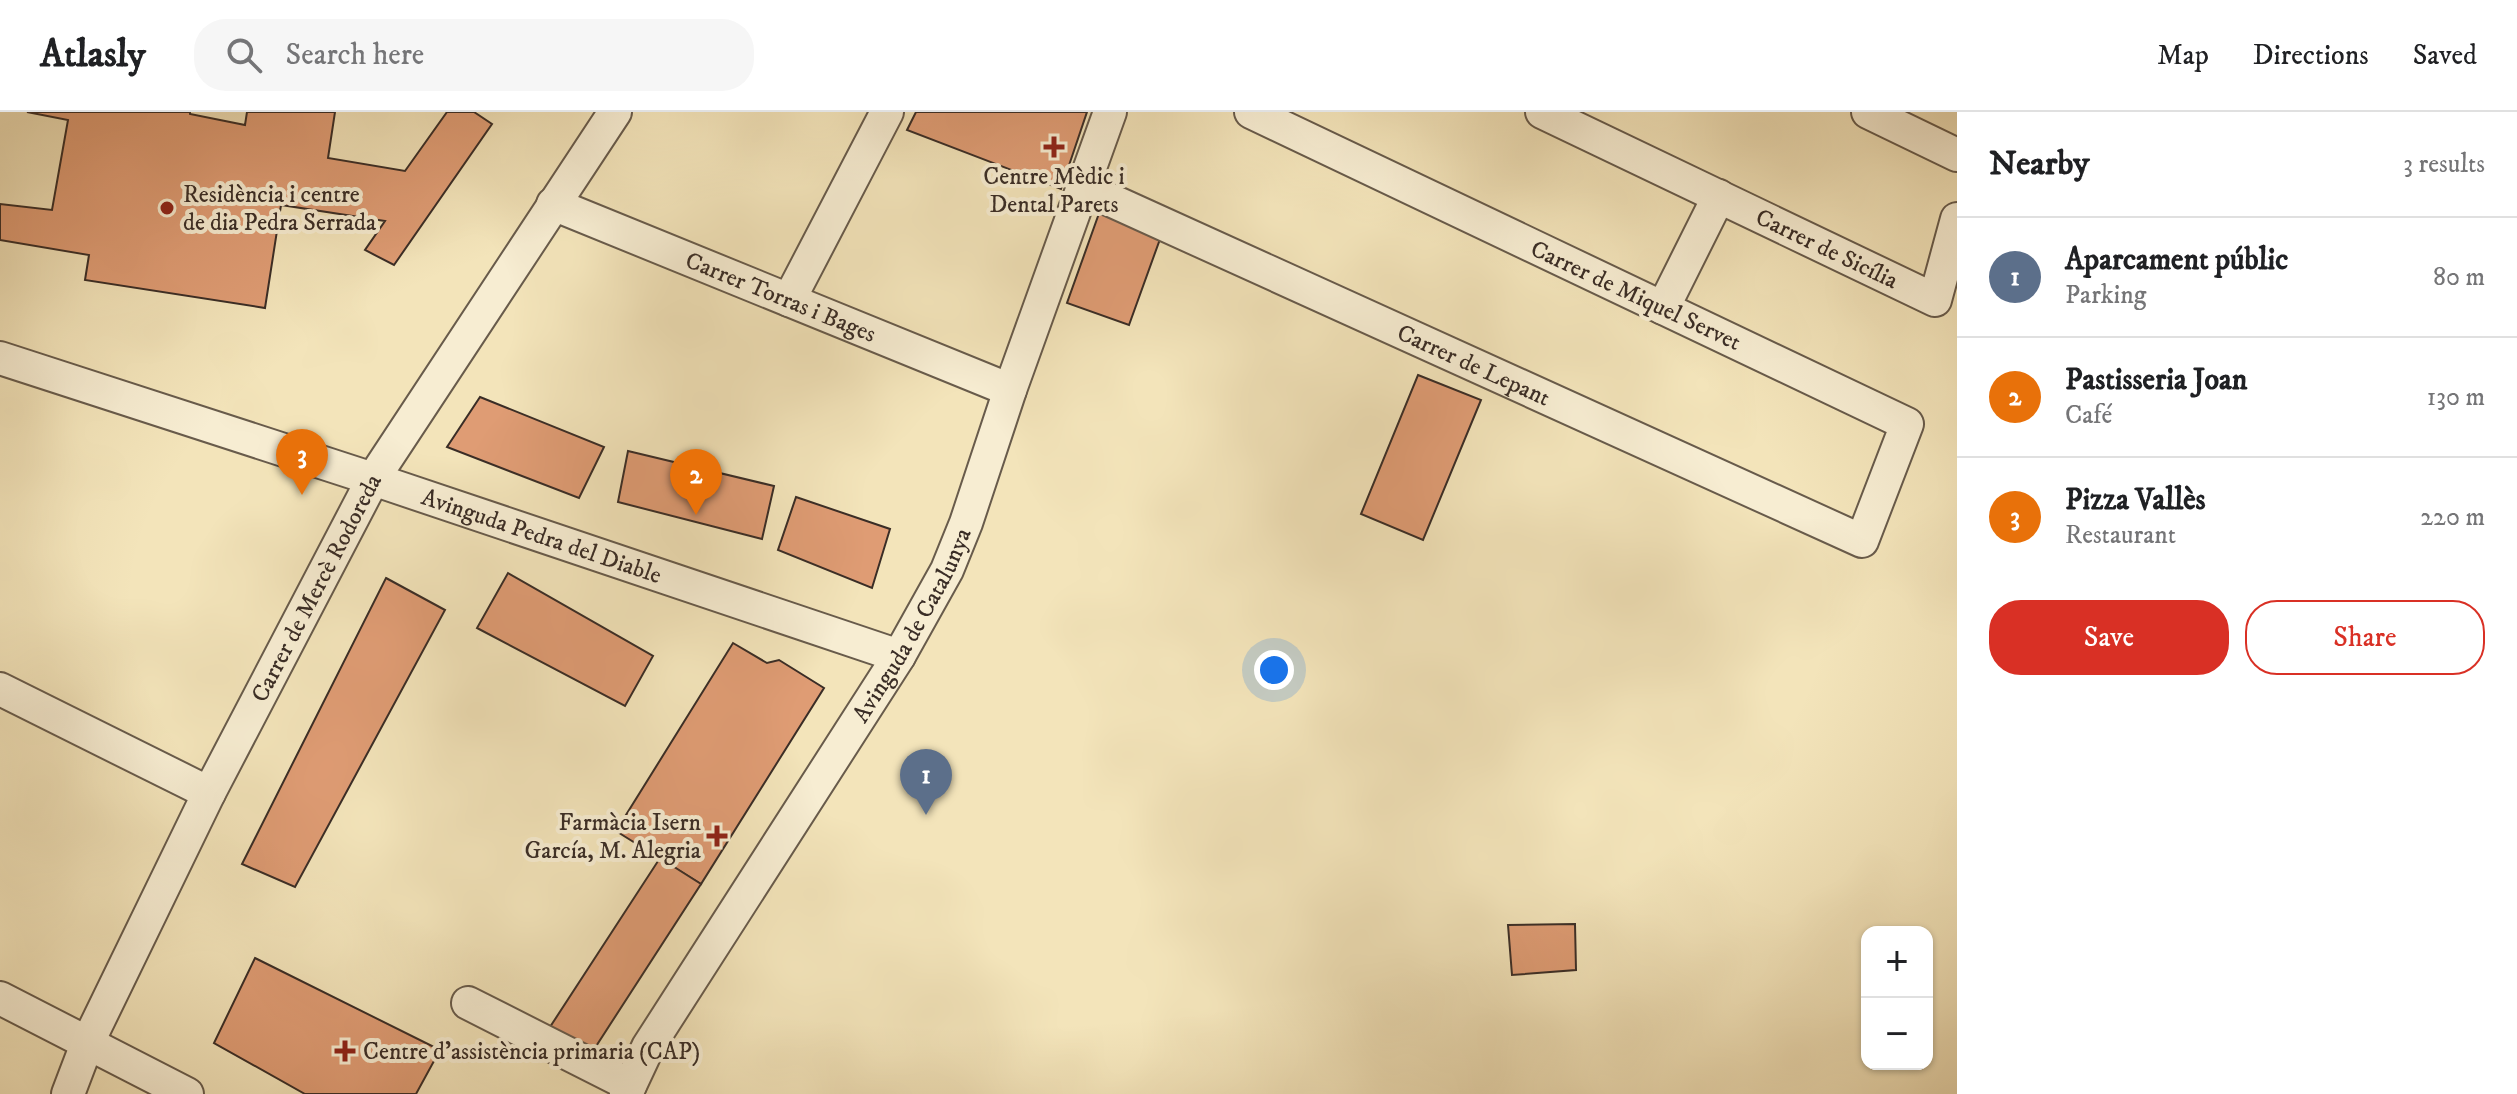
<!DOCTYPE html>
<meta charset="utf-8">
<style>
:root{--surface:#fff;--page:#f6f6f6;--text:#202124;--muted:#757577;--line:#e0e0e0;--accent:#d93025}
body{margin:0;font-family:"IM FELL DW Pica",serif;background:var(--page);color:var(--text)}
.controls{position:absolute;right:24px;bottom:24px;display:grid;overflow:hidden;border-radius:16px;box-shadow:0 2px 6px #0004}
.controls button{width:72px;height:72px;display:grid;place-items:center;padding:0;border:0;border-bottom:2px solid var(--line);background:var(--surface);color:var(--text);font:40px sans-serif}
.you{position:absolute;left:1274px;top:558px;width:28px;height:28px;margin:-20px;border:6px solid #fff;border-radius:50%;background:#1a73e8;box-shadow:0 0 0 12px #1a73e833}
.badge{display:grid;place-items:center;width:52px;height:52px;border-radius:50%;background:var(--accent);color:#fff;font-size:26px;font-weight:700}
.pin{position:absolute;translate:-50% -66px;filter:drop-shadow(0 2px 4px #0008)}
.pin::after{content:'';position:absolute;top:42px;width:28px;height:24px;background:inherit;clip-path:polygon(0 0,100% 0,50% 100%)}
.list{margin:0;padding:0;list-style:none}
h2{display:flex;justify-content:space-between;align-items:center;height:104px;margin:0;padding:0 32px;font-size:34px}
h2 small{font-size:26px;font-weight:400;color:var(--muted)}
.list li{display:grid;grid-template-columns:52px 1fr auto;gap:24px;align-items:center;box-sizing:border-box;height:120px;padding:0 32px;border-top:2px solid var(--line)}
.list b{display:block;font-size:30px;white-space:nowrap}
.list p{margin:0;font-size:26px;white-space:nowrap;color:var(--muted)}
.list em{font-size:26px;font-style:normal;color:var(--muted)}
.actions{display:flex;gap:16px;padding:24px 32px}
.actions a{flex:1;padding:18px 0;border:2px solid var(--accent);border-radius:32px;text-align:center;font-size:28px;color:var(--accent)}
.actions .main{background:var(--accent);color:#fff}
.icon{flex:none;width:44px;height:44px;fill:none;stroke:currentColor;stroke-width:2;stroke-linecap:round;stroke-linejoin:round}
.map{position:relative;flex:none;width:1957px;height:982px;overflow:hidden}
header{display:flex;align-items:center;gap:48px;box-sizing:border-box;height:112px;padding:0 40px;background:var(--surface);border-bottom:2px solid var(--line)}
header strong{font-size:38px}
nav{display:flex;gap:44px;margin-inline-start:auto;font-size:28px}
.search{width:560px;height:72px;background:var(--page);display:flex;align-items:center;gap:20px;box-sizing:border-box;padding:0 28px;border-radius:32px;color:var(--muted);font-size:30px}
main{display:flex}
aside{flex:1;background:var(--surface)}
.map>svg:first-child{display:block}
</style>
<header>
<strong>Atlasly</strong>
<div class="search"><svg class="icon" aria-label="search" viewBox="0 0 24 24"><circle cx="10" cy="10" r="6"/><path d="M15 15l6 6"/></svg>Search here</div>
<nav><a>Map</a><a>Directions</a><a>Saved</a></nav>
</header>
<main>
<div class="map">
<svg width="1957" height="982" viewBox="0 0 1957 982">
<rect width="100%" height="100%" fill="#f3e4ba"/>
<filter id="stains"><feTurbulence type="fractalNoise" baseFrequency=".0025" numOctaves="4"/><feColorMatrix values="0 0 0 0 .2 0 0 0 0 .09 0 0 0 0 .02 0 0 0 .5 -.17"/></filter>
<radialGradient id="worn" r=".72"><stop offset=".6" stop-color="#630" stop-opacity="0"/><stop offset="1" stop-color="#630" stop-opacity=".3"/></radialGradient>
<!-- building -->
<g fill="#df9c74" stroke="#3a2d26" stroke-width="2">
<polygon points="27,0 190,0 190,2 245,13 247,0 335,0 328,46 405,59 447,0 474,0 492,12 394,153 365,138 385,109 281,93 265,196 85,168 89,143 0,128 0,92 52,98 68,8"/>
<polygon points="916,0 1087,0 1061,77 907,18"/>
<polygon points="1102,93 1164,116 1129,213 1067,191"/>
<polygon points="1418,263 1481,288 1423,428 1361,402"/>
<polygon points="480,285 604,335 579,386 447,335"/>
<polygon points="628,339 774,374 762,427 618,390"/>
<polygon points="796,385 890,417 872,476 778,438"/>
<polygon points="508,461 653,544 625,594 477,516"/>
<polygon points="386,466 445,498 295,775 242,752"/>
<polygon points="733,531 767,551 779,548 824,576 701,772 616,719"/>
<polygon points="660,746 701,772 591,942 550,915"/>
<polygon points="1575,812 1576,858 1512,863 1508,813"/>
<polygon points="255,846 440,938 416,982 305,982 214,931"/>
</g>
<g fill="none" stroke-linecap="round" stroke-linejoin="round">
<!-- minor casing -->
<g stroke="#685b4b" stroke-width="36">
<g id="minor">
<path id="s1" d="M1542,0L1935,188L1957,107"/>
<polyline points="1868,0 1957,43"/>
<path id="s2" d="M1084,76L1862,429L1907,312L1251,0"/>
<path id="s3" d="M553,92L1010,278"/>
<polyline points="789,188 887,0"/>
<polyline points="1663,196 1719,84"/>
<path id="s4" d="M0,246L373,367L899,544"/>
<polyline points="0,577 209,681"/>
<polyline points="0,886 187,982"/>
<polyline points="468,891 630,973"/>
<path id="s5" d="M68,982L87,932L209,681L373,367L615,0"/>
<path id="s6" d="M626,982L648,935L899,544L947,458L966,411L1010,278L1110,0"/>
</g>
</g>
<!-- minor -->
<use href="#minor" stroke="#f7edd2" stroke-width="32"/>
</g>
<!-- markers -->
<g fill="#8f2418" stroke="#f7edd2" stroke-width="3">
<path d="M1050 23h8v8h8v8h-8v8h-8v-8h-8v-8h8z"/>
<circle cx="167" cy="96" r="8"/>
<path d="M713 712h8v8h8v8h-8v8h-8v-8h-8v-8h8z"/>
<path d="M341 927h8v8h8v8h-8v8h-8v-8h-8v-8h8z"/>
</g>
<g text-anchor="middle" stroke-width="8" stroke-linejoin="round" paint-order="stroke">
<!-- poi labels -->
<g font-size="24" fill="#3a2d26" stroke="#f7edd2" text-anchor="start">
<text x="1054" y="72" text-anchor="middle">Centre Mèdic i<tspan x="1054" dy="28">Dental Parets</tspan></text>
<text x="183" y="90">Residència i centre<tspan x="183" dy="28">de dia Pedra Serrada</tspan></text>
<text x="701" y="718" text-anchor="end">Farmàcia Isern<tspan x="701" dy="28">García, M. Alegria</tspan></text>
<text x="363" y="947">Centre d'assistència primaria (CAP)</text>
</g>
<!-- street labels -->
<g font-size="24" fill="#3a2d26" stroke="#f7edd2">
<text dy="8" stroke="none"><textPath href="#s1" startOffset="316">Carrer de Sicília</textPath></text>
<text transform="translate(1636 183) rotate(25)" y="8">Carrer de Miquel Servet</text>
<text dy="8" stroke="none"><textPath href="#s3" startOffset="246">Carrer Torras i Bages</textPath></text>
<text dy="8" stroke="none"><textPath href="#s2" startOffset="428">Carrer de Lepant</textPath></text>
<text dy="8" stroke="none"><textPath href="#s4" startOffset="570">Avinguda Pedra del Diable</textPath></text>
<text dy="8" stroke="none"><textPath href="#s5" startOffset="564">Carrer de Mercè Rodoreda</textPath></text>
<text dy="8" stroke="none"><textPath href="#s6" startOffset="550">Avinguda de Catalunya</textPath></text>
</g>
</g>
<rect width="100%" height="100%" filter="url(#stains)"/>
<rect width="100%" height="100%" fill="url(#worn)"/>
</svg>
<div class="controls">
<button>+</button>
<button>−</button>
</div>
<div class="you"></div>
<div class="pin badge" style="left:926px;top:703px;background:#5c6f8a">1</div>
<div class="pin badge" style="left:696px;top:403px;background:#e8710a">2</div>
<div class="pin badge" style="left:302px;top:383px;background:#e8710a">3</div>
</div>
<aside>
<h2>Nearby<small>3 results</small></h2>
<ul class="list">
<li><span class="badge" style="background:#5c6f8a">1</span><div><b>Aparcament públic</b><p>Parking</p></div><em>80 m</em></li>
<li><span class="badge" style="background:#e8710a">2</span><div><b>Pastisseria Joan</b><p>Café</p></div><em>130 m</em></li>
<li><span class="badge" style="background:#e8710a">3</span><div><b>Pizza Vallès</b><p>Restaurant</p></div><em>220 m</em></li>
</ul>
<div class="actions"><a class="main">Save</a><a>Share</a></div>
</aside>
</main>
